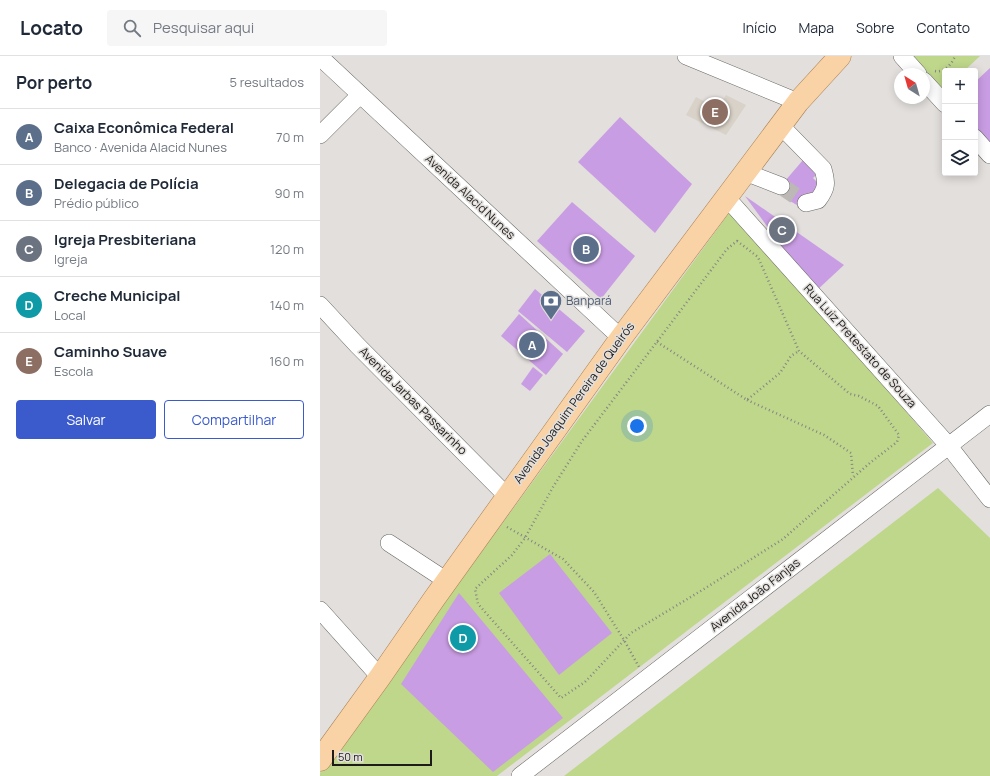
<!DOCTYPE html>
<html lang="pt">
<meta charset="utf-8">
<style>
:root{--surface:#fff;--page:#f6f6f7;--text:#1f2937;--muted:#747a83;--line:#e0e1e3;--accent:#3b5bcd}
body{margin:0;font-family:Manrope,sans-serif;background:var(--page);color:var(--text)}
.controls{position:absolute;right:12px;top:12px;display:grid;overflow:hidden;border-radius:4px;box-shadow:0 2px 10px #0003}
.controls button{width:36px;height:36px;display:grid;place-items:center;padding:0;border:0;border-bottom:1px solid var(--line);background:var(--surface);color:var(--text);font:20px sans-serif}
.compass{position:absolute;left:574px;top:12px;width:36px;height:36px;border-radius:50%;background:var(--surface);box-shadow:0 2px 10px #0003;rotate:323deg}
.scale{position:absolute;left:12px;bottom:10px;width:100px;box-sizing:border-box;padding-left:4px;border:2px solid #1d1c1b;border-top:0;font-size:11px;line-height:14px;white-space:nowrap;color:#1d1c1b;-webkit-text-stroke:3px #e2dfdc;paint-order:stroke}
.you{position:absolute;left:317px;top:370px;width:14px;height:14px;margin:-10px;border:3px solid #fff;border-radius:50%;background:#1a73e8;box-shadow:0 0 0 6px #1a73e833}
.badge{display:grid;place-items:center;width:26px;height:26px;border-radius:50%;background:var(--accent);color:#fff;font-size:13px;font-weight:700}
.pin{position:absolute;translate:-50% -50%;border:2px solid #fff;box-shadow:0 1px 4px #0006}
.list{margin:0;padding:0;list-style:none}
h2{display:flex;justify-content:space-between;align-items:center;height:52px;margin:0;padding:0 16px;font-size:17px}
h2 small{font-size:13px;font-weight:400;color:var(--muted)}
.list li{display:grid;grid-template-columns:26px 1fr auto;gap:12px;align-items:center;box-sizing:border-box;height:56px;padding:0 16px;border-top:1px solid var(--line)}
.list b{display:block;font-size:15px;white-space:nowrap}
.list p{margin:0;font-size:13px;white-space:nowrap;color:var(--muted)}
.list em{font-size:13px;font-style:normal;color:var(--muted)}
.actions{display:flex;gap:8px;padding:12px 16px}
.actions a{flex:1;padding:9px 0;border:1px solid var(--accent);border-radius:4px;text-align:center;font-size:14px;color:var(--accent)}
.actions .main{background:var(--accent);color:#fff}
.icon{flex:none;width:22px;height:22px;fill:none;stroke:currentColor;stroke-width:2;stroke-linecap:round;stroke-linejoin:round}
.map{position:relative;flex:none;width:670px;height:720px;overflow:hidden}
header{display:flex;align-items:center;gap:24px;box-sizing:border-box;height:56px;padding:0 20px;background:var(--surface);border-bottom:1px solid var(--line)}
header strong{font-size:19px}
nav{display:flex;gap:22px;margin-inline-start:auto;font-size:14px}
.search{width:280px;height:36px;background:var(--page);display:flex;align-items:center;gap:10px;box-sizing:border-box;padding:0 14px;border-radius:4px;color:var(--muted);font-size:15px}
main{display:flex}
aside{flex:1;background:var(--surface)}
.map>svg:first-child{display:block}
</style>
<header>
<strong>Locato</strong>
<div class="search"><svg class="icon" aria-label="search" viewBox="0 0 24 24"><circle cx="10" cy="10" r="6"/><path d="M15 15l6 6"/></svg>Pesquisar aqui</div>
<nav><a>Início</a><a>Mapa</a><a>Sobre</a><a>Contato</a></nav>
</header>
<main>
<aside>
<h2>Por perto<small>5 resultados</small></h2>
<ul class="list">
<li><span class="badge" style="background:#5c6f8a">A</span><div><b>Caixa Econômica Federal</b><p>Banco · Avenida Alacid Nunes</p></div><em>70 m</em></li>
<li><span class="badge" style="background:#5c6f8a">B</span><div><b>Delegacia de Polícia</b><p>Prédio público</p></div><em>90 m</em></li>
<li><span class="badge" style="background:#6b7280">C</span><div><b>Igreja Presbiteriana</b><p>Igreja</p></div><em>120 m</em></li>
<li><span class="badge" style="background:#0f9aa8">D</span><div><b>Creche Municipal</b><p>Local</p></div><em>140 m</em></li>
<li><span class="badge" style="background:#8d6e63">E</span><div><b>Caminho Suave</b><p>Escola</p></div><em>160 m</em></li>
</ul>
<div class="actions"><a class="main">Salvar</a><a>Compartilhar</a></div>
</aside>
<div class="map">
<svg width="670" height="720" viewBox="0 0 670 720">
<rect width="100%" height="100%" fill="#e2dfdc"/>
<!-- built -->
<polygon fill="#d9d2c8" points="406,39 426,49 406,79 366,59 376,41 398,53"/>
<!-- green -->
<g fill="#bed78b">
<polygon points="583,0 660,0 644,15 625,15 625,32 618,38"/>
<polygon points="412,153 613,387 177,720 0,720 0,717"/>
<polygon points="618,432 670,482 670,720 244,720"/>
</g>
<!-- building -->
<g fill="#c99de3">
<polygon points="670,12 670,91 655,74 655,26"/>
<polygon points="300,61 372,128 335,177 258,106"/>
<polygon points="483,104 499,116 493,122 501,130 482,152 470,145 475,139 471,137 467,143 459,132"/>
<polygon points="425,140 524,209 495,236"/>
<polygon points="252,146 315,200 281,243 217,185"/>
<polygon points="215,233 265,275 247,296 198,255"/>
<polygon points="199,258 243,298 226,319 181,280"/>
<polygon points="213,311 223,319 210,335 201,328"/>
<polygon points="230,498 292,577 239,619 179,537"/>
<polygon points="139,537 243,662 173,716 81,628"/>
</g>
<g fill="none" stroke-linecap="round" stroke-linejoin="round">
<!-- minor-tunnel -->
<polyline stroke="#bbb8b5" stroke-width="17" stroke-dasharray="17 8" stroke-linecap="butt" points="461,130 486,147"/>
<!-- minor casing -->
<g stroke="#686663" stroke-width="18">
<g id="minor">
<polyline points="366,0 478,46"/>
<polyline points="582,0 598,18"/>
<polyline points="0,1 301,282"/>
<polyline points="604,25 625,48"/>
<path d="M460,69L503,113C507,127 507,132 498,144L486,147"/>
<polyline points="0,79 40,39"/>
<polyline points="655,82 670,99"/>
<polyline points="425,116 461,130"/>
<polyline points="406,141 628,389 670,443"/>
<polyline points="0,249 37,289 187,440"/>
<polyline points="69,487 127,525"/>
<polyline points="0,554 60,621"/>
<polyline points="200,720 670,358"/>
</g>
</g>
<!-- major casing -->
<g stroke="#a97f4f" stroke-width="23">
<polyline id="major" points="0,704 60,621 114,543 301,282 478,46 520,0"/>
</g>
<!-- path -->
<g stroke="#878583" stroke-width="2.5" stroke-dasharray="1 3" stroke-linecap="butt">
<path d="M615,15C624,17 632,8 635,0"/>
<polygon points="417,185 438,201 479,295 530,338 539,340 558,350 579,379 577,386 551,406 463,483 384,533 311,577 265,626 241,642 158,548 155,533 192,499 205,482 233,431 262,385 407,193"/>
<polyline points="337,286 427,344 460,317 471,300 479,295"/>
<polyline points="427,344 504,379 531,397 533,420"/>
<polyline points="187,471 243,503 274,536 304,584 319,611"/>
</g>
<!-- minor -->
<use href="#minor" stroke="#fff" stroke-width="17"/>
<!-- major -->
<use href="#major" stroke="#f9d2a6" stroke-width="22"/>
</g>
<!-- icons -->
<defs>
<g id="bank-pin" transform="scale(1.15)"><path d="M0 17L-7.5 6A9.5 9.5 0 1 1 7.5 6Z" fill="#5c6f8a" stroke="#e2dfdc"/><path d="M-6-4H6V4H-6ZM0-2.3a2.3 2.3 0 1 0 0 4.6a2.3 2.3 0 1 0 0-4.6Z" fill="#fff"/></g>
</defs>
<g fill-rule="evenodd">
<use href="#bank-pin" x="231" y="245"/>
</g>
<g text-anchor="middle" stroke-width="3" stroke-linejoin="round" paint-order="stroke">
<!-- street labels -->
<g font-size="12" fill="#1d1c1b" stroke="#e2dfdc">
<text transform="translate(150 141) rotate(43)" y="4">Avenida Alacid Nunes</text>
<text transform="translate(540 290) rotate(48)" y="4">Rua Luiz Pretestato de Souza</text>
<text transform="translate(93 345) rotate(45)" y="4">Avenida Jarbas Passarinho</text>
<text transform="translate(254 347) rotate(-54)" y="4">Avenida Joaquim Pereira de Queirós</text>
<text transform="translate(435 539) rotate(-38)" y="4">Avenida João Fanjas</text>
</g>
<!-- service labels -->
<g font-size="12" fill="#4e5e75" stroke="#e2dfdc" text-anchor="start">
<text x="246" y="249">Banpará</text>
</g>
</g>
</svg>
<div class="controls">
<button>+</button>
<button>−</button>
<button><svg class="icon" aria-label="layers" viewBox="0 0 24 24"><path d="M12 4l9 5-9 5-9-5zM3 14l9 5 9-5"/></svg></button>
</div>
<svg class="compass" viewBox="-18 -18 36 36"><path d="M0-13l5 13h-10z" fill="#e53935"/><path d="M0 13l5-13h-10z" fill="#747a83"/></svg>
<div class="scale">50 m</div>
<div class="you"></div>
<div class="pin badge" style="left:212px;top:289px;background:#5c6f8a">A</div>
<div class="pin badge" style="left:266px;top:193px;background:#5c6f8a">B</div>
<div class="pin badge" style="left:462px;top:174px;background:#6b7280">C</div>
<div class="pin badge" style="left:143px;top:582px;background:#0f9aa8">D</div>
<div class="pin badge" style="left:395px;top:56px;background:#8d6e63">E</div>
</div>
</main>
